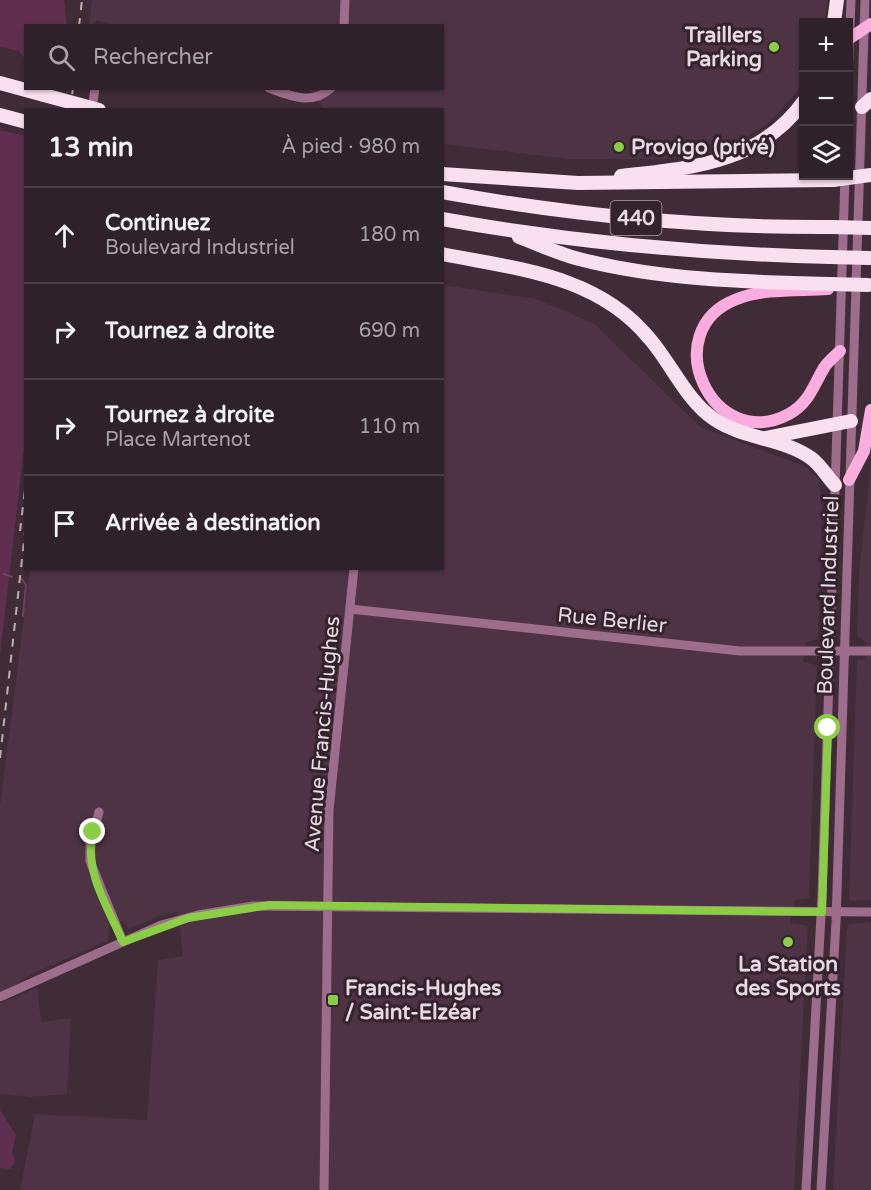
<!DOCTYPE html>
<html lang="fr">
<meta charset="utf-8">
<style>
:root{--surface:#2f2129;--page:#3b2e35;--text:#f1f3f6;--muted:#a7a3a8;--line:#4a3e46}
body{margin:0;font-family:"Varela Round",sans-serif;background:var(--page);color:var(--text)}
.controls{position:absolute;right:18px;top:18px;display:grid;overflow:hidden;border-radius:0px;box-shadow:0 2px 4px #0004}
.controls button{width:54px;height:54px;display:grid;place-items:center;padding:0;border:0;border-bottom:2px solid var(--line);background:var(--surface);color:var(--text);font:30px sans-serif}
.stop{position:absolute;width:18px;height:18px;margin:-14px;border:4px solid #8bce46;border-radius:50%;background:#fff}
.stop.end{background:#8bce46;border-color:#fff;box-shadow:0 2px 6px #0008}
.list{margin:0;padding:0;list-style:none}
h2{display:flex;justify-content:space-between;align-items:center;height:78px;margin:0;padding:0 24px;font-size:26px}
h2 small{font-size:20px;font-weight:400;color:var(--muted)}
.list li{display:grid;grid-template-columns:39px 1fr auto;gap:18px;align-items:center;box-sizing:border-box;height:96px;padding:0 24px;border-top:2px solid var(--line)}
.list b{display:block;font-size:22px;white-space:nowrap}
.list p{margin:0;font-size:20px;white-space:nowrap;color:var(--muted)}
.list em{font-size:20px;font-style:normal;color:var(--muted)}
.icon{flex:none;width:33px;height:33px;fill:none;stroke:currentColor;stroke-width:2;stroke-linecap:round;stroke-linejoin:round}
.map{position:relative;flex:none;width:871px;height:1190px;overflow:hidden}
.search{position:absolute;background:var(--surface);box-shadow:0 2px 4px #0004;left:24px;top:24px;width:420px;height:66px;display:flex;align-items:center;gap:15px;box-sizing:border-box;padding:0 21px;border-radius:0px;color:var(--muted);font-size:22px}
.panel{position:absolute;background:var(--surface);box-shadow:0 2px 4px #0004;left:24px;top:108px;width:420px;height:462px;border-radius:0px}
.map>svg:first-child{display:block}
</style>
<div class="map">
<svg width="871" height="1190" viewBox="0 0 871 1190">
<rect width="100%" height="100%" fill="#3f2c37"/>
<!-- built -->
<g fill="#4d3343">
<polygon points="92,0 827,0 825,22 804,22 803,84 778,113 767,124 734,145 702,156 663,159 570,159 443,144 442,110 323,109 309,89 442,88 442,26 116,26 97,20 93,25 89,26"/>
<polygon points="443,285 537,299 595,324 700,427 804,466 819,479 822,508 818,639 806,642 803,662 817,665 809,898 795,900 790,923 808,926 794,1190 20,1190 35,1114 147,1120 158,960 183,956 178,912 159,916 129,929 122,921 109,927 108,941 34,973 0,994 0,807 30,569 442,568"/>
<polygon points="871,462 871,900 853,901 849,899 857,660 866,659 865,642 857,635 859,574"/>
<polygon points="871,922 871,1190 833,1190 847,928 849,924"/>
<polygon points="37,988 41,1022 71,1018 67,1094 32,1097 0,1094 0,1003"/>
</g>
<!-- green -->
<g fill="#602f4f">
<polygon points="0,0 64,0 67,25 26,26 25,59 19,51 0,47"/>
<polygon points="0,130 26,136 26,430 0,656"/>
<polygon points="0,1110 16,1135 12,1152 15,1162 10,1169 0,1168"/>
</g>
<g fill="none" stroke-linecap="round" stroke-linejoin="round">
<!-- stream -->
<g stroke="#6e4162" stroke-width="2">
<polyline points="4,574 12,577"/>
<polyline points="22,579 26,585 23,616"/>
</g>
<!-- minor -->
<g stroke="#9d6d8b" stroke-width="9">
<polyline points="344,26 345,0"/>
<polyline points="848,77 851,0"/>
<path d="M269,88C291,96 312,106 331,88"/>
<polyline points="92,110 95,88"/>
<polyline points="350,609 740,651 871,651"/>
<polyline points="99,812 90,844 90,861 123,942"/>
<polyline points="0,997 161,925 198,915 253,906 871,912"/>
<polyline points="324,1190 329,810 354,568"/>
<polyline points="806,1190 822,897 845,176"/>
<polyline points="821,1190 836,922 865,0"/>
</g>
<!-- major -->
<g stroke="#fcaddf" stroke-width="12">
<polyline points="850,38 871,24"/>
<path d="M828,289C799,291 764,288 737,299C655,330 712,455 789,414C809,403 813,386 824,368C827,362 835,356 840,351"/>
<polyline points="849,480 864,451 871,410"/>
</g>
<!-- highway -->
<g stroke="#f8e0ee" stroke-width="14">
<polyline points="834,22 837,0"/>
<polyline points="0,83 44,95"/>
<polyline points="862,107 871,99"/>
<polyline points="0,115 26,122"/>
<polyline points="442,174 578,183 833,180"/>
<path d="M621,176C690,168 759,164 804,101"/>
<path d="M442,192C570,215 702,228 832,227"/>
<path d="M442,219C571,242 700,254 830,257"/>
<path d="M519,237C538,244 559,254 579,259C660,280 747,282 830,284"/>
<path d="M442,254C517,269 597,275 649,338C671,363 686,400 714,419C743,439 783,438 811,458C821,465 827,477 835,485"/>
<polyline points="765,438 851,421"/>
</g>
<!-- rail -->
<g stroke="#bcaeb7" stroke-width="2" stroke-dasharray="8 8" stroke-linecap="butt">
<polyline points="79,26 82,0"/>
<polyline points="70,110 73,88"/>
<polyline points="20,531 26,481"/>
<polyline points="0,758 26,523"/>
</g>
<!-- highway-bridge -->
<g stroke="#f8e0ee" stroke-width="14">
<polyline points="44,95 99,110"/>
<polyline points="833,180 871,175"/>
<polyline points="832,227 870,228"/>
<polyline points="830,257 869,258"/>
<polyline points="830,284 868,285"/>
</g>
</g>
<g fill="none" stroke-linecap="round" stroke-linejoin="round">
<!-- route -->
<path stroke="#8bce46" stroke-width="8" d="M93,832C84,873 107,905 123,942L188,918L269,905L822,912L828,728"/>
</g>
<!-- markers -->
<g fill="#8bce46" stroke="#34222d" stroke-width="2">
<circle cx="774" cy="47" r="6"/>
<circle cx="619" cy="147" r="6"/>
<circle cx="788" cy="942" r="6"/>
<rect x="327" y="994" width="12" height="12" rx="3"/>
</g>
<g text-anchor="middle" stroke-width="6" stroke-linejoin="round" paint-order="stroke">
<!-- shield labels -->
<rect fill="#34222d" stroke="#b1a2ab" stroke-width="1.5" x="610.5" y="201" width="51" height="34" rx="4.5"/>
<g font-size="20" font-weight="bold" fill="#e6d9e1">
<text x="636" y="225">440</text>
</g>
<!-- poi labels -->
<g font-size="21" font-weight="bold" fill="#e6d9e1" stroke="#34222d" text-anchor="start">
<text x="762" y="42" text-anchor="end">Traillers<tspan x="762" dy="24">Parking</tspan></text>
<text x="631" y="154">Provigo (privé)</text>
<text x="788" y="971" text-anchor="middle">La Station<tspan x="788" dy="24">des Sports</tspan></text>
<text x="345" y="995">Francis-Hughes<tspan x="345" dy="24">/ Saint-Elzéar</tspan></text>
</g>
<!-- street labels -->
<g font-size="21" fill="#e6d9e1" stroke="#34222d">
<text transform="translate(828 595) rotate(-88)" y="7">Boulevard Industriel</text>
<text transform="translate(612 620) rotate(6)" y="7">Rue Berlier</text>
<text transform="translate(322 734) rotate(-85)" y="7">Avenue Francis-Hughes</text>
</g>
</g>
</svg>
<div class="controls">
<button>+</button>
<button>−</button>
<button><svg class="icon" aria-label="layers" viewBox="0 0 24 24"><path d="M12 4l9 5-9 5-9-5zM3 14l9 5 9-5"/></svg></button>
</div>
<div class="stop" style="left:828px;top:728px"></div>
<div class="stop end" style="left:93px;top:832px"></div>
<div class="search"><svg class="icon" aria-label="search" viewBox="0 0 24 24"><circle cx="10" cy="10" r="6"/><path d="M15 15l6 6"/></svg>Rechercher</div>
<section class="panel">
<h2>13 min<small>À pied · 980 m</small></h2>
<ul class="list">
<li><svg class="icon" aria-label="ahead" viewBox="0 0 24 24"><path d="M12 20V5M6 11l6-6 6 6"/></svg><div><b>Continuez</b><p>Boulevard Industriel</p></div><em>180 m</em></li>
<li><svg class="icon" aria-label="right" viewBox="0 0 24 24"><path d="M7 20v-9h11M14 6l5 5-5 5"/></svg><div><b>Tournez à droite</b></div><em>690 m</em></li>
<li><svg class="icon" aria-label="right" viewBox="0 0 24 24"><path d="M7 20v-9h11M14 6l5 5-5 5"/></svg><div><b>Tournez à droite</b><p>Place Martenot</p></div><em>110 m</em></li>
<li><svg class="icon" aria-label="arrive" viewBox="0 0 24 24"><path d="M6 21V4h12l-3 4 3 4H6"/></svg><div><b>Arrivée à destination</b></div></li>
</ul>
</section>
</div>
